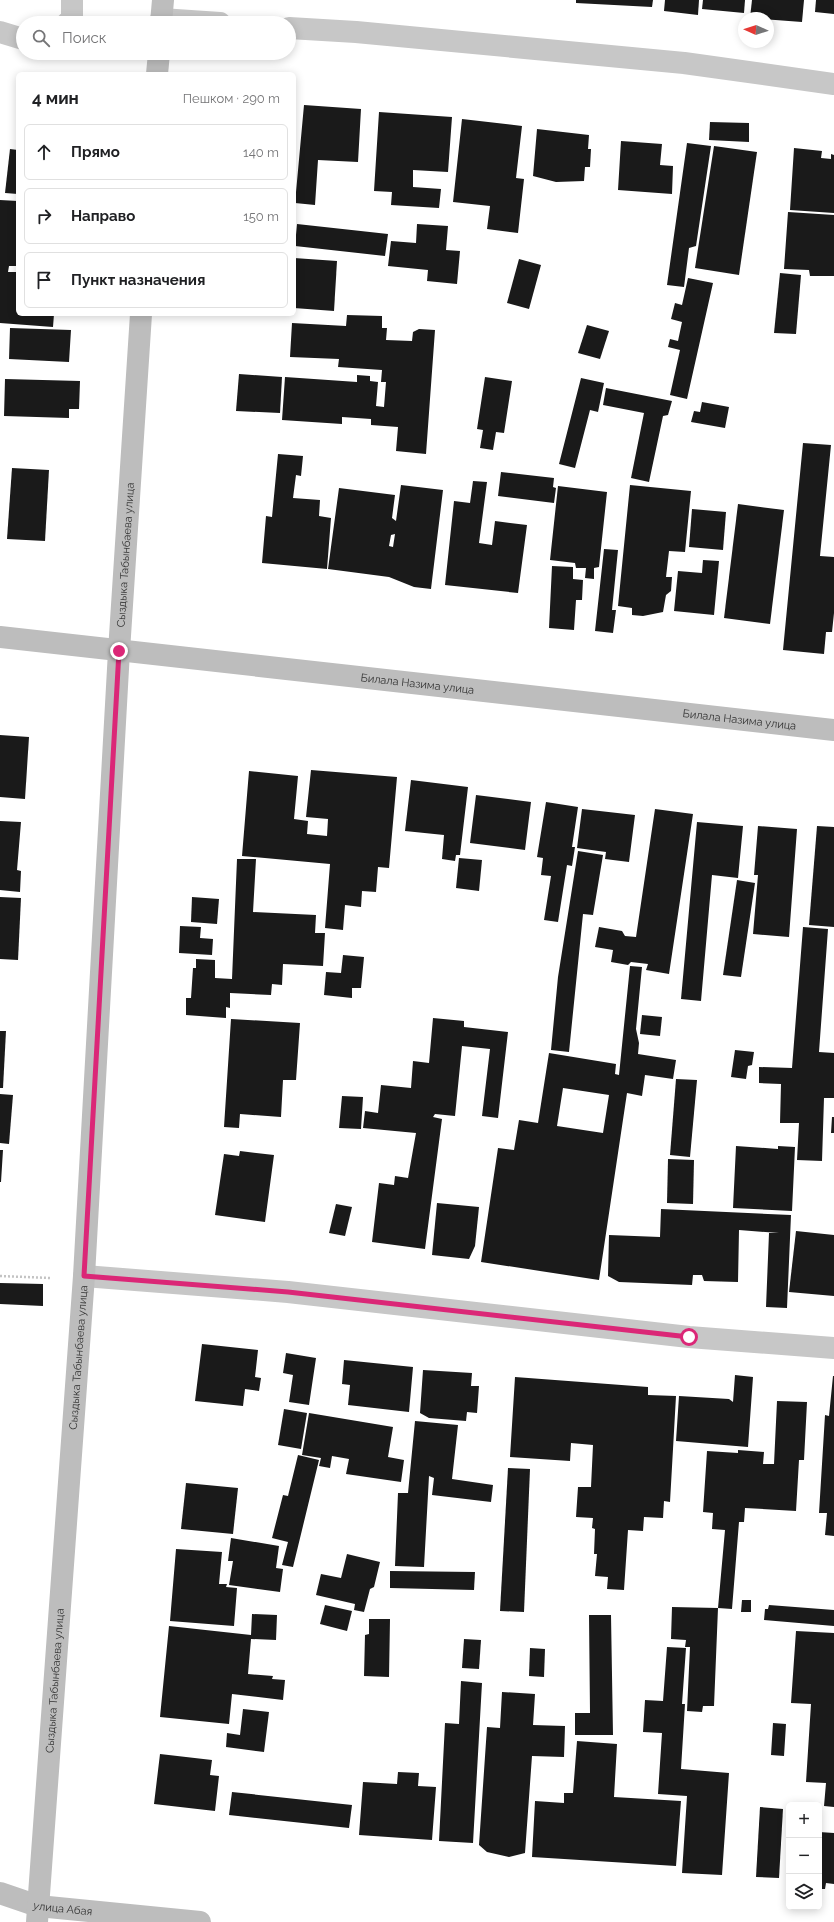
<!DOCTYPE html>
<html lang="ru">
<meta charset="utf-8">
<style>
:root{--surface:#fff;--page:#f2f2f2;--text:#202124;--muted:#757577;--line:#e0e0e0}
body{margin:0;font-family:Raleway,sans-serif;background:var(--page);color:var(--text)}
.controls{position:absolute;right:12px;bottom:12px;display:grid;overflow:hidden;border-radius:6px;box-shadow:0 2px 10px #0003}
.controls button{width:36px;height:36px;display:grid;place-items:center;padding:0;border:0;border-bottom:1px solid var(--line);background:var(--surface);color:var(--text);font:20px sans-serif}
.compass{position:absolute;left:738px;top:12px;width:36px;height:36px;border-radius:50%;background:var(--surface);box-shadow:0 2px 10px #0003;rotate:273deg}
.stop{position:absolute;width:12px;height:12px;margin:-9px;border:3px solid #db2777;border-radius:50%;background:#fff}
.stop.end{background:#db2777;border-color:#fff;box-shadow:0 1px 4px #0008}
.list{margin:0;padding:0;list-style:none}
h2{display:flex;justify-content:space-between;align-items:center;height:52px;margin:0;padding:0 16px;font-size:17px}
h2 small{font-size:13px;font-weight:400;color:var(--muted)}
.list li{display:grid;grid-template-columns:26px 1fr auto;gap:12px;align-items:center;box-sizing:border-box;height:56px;margin:0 8px 8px;padding:0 8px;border:1px solid var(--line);border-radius:6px}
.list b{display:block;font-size:15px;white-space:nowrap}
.list em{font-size:13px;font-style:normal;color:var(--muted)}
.icon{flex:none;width:22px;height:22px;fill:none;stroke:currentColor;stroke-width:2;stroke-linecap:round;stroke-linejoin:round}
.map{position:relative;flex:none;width:834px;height:1922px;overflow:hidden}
.search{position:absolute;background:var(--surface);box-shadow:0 2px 10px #0003;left:16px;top:16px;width:280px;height:44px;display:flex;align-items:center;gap:10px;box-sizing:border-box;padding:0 14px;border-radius:22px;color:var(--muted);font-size:15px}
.panel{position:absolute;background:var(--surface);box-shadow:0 2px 10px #0003;left:16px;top:72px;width:280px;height:244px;border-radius:6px}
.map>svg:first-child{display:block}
</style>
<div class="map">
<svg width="834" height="1922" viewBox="0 0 834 1922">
<rect width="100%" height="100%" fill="#fff"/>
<!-- building -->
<g fill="#1a1a1a" fill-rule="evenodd">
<polygon points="576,0 653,0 652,7 576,3"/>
<polygon points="665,0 699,0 698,15 664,11"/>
<polygon points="703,0 745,0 744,13 702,9"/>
<polygon points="752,0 804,0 802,22 750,18"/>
<polygon points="816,0 834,0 834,14 815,12"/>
<polygon points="304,105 361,109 358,162 318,160 315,205 295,203"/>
<polygon points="379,112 452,117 448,172 413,170 413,187 441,189 439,208 391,205 392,192 374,191"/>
<polygon points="462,119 522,126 516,178 524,179 518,233 487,229 490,206 453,202"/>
<polygon points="710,122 749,123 749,142 709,140"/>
<polygon points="537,129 589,135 588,149 591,149 590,167 585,167 584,181 556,182 533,176"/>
<polygon points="621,141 662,144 660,165 673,166 672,194 618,190"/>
<polygon points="687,143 711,146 696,246 689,248 684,287 667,285"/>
<polygon points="714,146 757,152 739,275 695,268"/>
<polygon points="794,148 822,151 821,158 831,159 831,154 834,155 834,213 790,210"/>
<polygon points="10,149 18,150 18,194 5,193"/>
<polygon points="0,200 18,201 18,266 9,266 8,272 18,272 18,314 54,314 53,327 0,323"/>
<polygon points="788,212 834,215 834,276 810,276 809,270 784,269"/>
<polygon points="297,224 388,234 385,256 295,246"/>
<polygon points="417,224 448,226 446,250 460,251 457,284 427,281 428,270 388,266 391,241 416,243"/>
<polygon points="294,258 337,261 334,311 294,308"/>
<polygon points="519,259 541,265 529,309 507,303"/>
<polygon points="780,273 801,275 796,334 774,333"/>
<polygon points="688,278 713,283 687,399 670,395 680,350 668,347 670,339 678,341 682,322 671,319 675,303 682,305"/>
<polygon points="347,315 382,316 382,328 387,328 386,340 412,341 413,332 419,329 435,330 426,454 396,451 398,427 371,425 371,419 342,417 342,424 282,420 285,377 357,382 357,375 370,376 370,381 378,382 376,406 384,407 386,382 381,382 382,370 338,367 339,359 290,357 292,323 346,326"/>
<polygon points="587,325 609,331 600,359 578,353"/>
<polygon points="10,328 71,330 69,362 9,359"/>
<polygon points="239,374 282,377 280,413 236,411"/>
<polygon points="485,377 512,381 504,433 496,432 493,450 480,448 483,430 477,429"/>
<polygon points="581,378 604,383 598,412 590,410 575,468 559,464"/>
<polygon points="5,379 80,381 79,409 69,409 69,418 4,416"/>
<polygon points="606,388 672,401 668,415 663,416 649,482 631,478 644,413 603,405"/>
<polygon points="702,402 729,407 725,428 691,422 694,411 700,412"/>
<polygon points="803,443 831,445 820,556 834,557 834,613 832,632 826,632 824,654 783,650"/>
<polygon points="278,454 303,456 301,476 296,475 293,498 320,500 319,516 331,518 327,569 262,563 266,516 272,517"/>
<polygon points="12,468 49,470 45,541 7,539"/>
<polygon points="501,472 554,478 553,487 556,488 554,503 498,496"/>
<polygon points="473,481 487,482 479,543 492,545 495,521 527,525 518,593 445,585 454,501 470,503"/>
<path d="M401,485L443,490L431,589L414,587L389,577L328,569L339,488L395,495L392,518L396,521ZM395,534L393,547L389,546L391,535Z"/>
<polygon points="630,485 691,491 685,552 669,551 666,577 672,577 671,591 666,595 663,612 643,616 632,615 632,608 618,606"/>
<polygon points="558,486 607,492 599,567 594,568 594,579 585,578 586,568 576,568 575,563 550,560"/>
<polygon points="738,504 784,510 770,624 724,618"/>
<polygon points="692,509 726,512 723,550 689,547"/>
<polygon points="604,549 618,550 612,610 616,610 613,633 595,631"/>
<polygon points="703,560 719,561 714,615 674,611 678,571 702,573"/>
<polygon points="552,566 573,567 573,579 583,580 582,600 576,600 574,630 549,628"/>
<polygon points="0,735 29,737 25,799 0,797"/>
<polygon points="311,770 397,777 389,868 378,867 376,892 362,891 361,907 345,905 343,930 325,928 330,864 242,856 249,771 298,776 294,819 308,821 307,834 327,836 328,819 306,817"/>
<polygon points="411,780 468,787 460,855 456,855 455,861 442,859 444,835 405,831"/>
<polygon points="476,795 531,802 525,850 470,843"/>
<polygon points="546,802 578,807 572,847 575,847 572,866 567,865 558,922 544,920 551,876 541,875 543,858 537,857"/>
<polygon points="582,809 635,815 629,862 605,859 606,852 577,848"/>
<polygon points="655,809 693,814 669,974 646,970 648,964 631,962 628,965 611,962 613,950 595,947 599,927 622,931 625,936 636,937"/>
<polygon points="0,821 21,822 17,870 21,871 20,892 0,890"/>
<polygon points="697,822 743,826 738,878 712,875 701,1001 681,999"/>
<polygon points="758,826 797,829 789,937 753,934 758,875 754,875"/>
<polygon points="817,826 834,827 834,927 809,925"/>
<polygon points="578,851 603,855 593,915 583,914 569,1052 551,1050 558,977"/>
<polygon points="459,858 482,860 479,891 456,888"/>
<polygon points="237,859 256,859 253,912 316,915 315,933 325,933 323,966 283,964 282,985 272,984 271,995 230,993 230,1008 226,1007 226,1018 186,1015 186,998 191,998 193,968 196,968 196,959 215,960 215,978 232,979"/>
<polygon points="737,880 755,883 741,977 723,975"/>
<polygon points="0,897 21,898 18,960 0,959"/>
<polygon points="192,897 219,899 217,924 191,922"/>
<polygon points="180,926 201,927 200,938 213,939 212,955 179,953"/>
<polygon points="803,927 828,929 819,1052 834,1053 834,1098 824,1098 822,1161 797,1160 799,1123 780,1123 781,1084 759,1083 759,1067 792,1068"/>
<polygon points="343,955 364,957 361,988 352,988 352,998 324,995 326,972 341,973"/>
<path d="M630,966L642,967L636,1029L639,1043L638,1054L676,1060L673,1079L645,1075L642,1096L627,1093L599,1280L481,1262L498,1148L514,1150L519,1120L538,1123L549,1053L616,1064L615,1074L619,1075ZM563,1088L609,1095L603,1133L557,1126Z"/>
<polygon points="642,1015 662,1017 660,1036 640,1034"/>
<polygon points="433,1018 464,1021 464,1027 508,1032 498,1118 482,1116 490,1049 462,1046 455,1116 435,1114 433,1117 442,1119 425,1249 372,1242 379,1183 394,1185 395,1176 408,1178 416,1133 363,1128 365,1111 378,1113 381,1085 411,1088 413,1061 429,1063"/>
<polygon points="231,1019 300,1023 296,1080 283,1080 281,1117 240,1114 239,1128 224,1127"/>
<polygon points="0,1031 6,1031 3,1088 0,1088"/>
<polygon points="735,1050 754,1052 752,1065 748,1066 746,1079 731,1077"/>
<polygon points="676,1079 697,1080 690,1157 670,1155"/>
<polygon points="0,1094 13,1095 9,1144 0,1143"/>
<polygon points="342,1096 363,1097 361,1129 339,1128"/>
<polygon points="832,1117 834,1117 834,1133 831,1133"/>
<polygon points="736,1146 778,1149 778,1146 795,1147 792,1211 733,1208"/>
<polygon points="0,1150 3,1150 1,1182 0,1182"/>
<polygon points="240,1151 274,1155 265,1222 215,1215 224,1154 239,1156"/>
<polygon points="668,1159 694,1160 693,1204 667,1203"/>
<polygon points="437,1203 479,1207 475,1246 469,1259 432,1255"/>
<polygon points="336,1204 352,1207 345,1236 329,1233"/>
<polygon points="661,1209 791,1215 787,1308 766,1307 769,1233 779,1233 739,1230 738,1282 704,1281 702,1275 693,1275 692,1285 619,1282 608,1276 609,1235 660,1237"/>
<polygon points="796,1231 834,1235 834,1296 789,1292"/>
<polygon points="0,1283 43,1284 43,1306 0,1304"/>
<polygon points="202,1344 258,1350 255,1377 261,1378 259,1391 245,1389 243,1406 195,1401"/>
<polygon points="286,1353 316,1358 309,1405 289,1402 293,1375 283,1373"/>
<polygon points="344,1360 413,1367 409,1412 348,1405 350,1385 342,1384"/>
<polygon points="423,1370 472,1373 471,1386 479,1386 477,1413 467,1412 466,1421 429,1418 420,1413"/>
<polygon points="735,1375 753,1377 748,1447 676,1441 679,1396 729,1399 733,1402"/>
<polygon points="833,1376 834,1376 834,1536 825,1535 827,1513 819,1513 825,1415 829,1416"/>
<polygon points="515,1377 648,1387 648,1395 676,1396 670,1502 664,1501 663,1518 644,1517 643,1531 628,1530 624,1590 607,1589 608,1577 595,1576 597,1554 594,1554 595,1529 592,1528 593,1518 576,1517 578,1487 591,1487 593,1445 571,1443 570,1461 510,1457"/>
<polygon points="777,1401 807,1402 804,1460 799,1460 796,1511 745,1508 744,1522 739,1522 732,1609 718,1608 714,1706 703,1706 702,1712 687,1711 690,1647 685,1647 686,1640 671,1639 672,1607 718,1608 725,1530 712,1529 713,1513 703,1512 707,1451 738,1453 738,1450 764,1452 763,1464 774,1464"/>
<polygon points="284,1409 307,1413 301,1449 278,1445"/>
<polygon points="309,1413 393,1427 388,1457 404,1460 401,1482 346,1474 349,1459 332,1456 330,1468 319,1466 321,1458 302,1455"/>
<polygon points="415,1421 458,1425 452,1479 493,1485 491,1502 432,1495 434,1478 429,1476 424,1567 395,1566 398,1493 408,1493"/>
<polygon points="298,1455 319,1460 293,1567 282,1565 288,1542 272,1538 283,1495 288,1496"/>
<polygon points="508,1468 530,1469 524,1612 500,1611"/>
<polygon points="186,1483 238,1488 233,1534 181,1529"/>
<polygon points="231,1538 279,1546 276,1568 283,1569 280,1592 229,1585 233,1561 228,1561"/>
<polygon points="176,1549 222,1552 219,1584 227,1584 226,1587 237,1588 234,1626 170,1621"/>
<polygon points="347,1554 380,1562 374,1587 370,1589 364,1612 354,1610 355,1604 316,1595 321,1574 341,1578"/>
<polygon points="390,1571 475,1572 474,1590 390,1588"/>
<polygon points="742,1600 751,1600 751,1612 741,1612"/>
<polygon points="325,1605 352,1611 347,1631 320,1624"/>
<polygon points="769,1605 834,1610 834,1626 764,1620 765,1609 768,1609"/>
<polygon points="252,1614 277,1615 276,1640 251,1639 248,1674 273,1676 272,1679 285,1680 283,1700 232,1694 229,1724 160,1717 169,1626 251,1635"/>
<polygon points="589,1615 611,1615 613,1735 575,1735 575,1713 590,1713"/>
<polygon points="369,1619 390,1619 389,1677 364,1676 365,1635 369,1634"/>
<polygon points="796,1631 834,1633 834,1807 824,1806 826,1783 806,1782 811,1704 791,1703"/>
<polygon points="464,1639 481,1640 479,1669 462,1668"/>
<polygon points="667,1647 686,1648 682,1704 685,1704 681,1769 729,1773 722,1875 682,1873 687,1796 658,1794 662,1733 643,1732 645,1700 663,1701"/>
<polygon points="530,1648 545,1649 544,1677 529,1676"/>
<polygon points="461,1681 482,1683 473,1843 439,1841 445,1723 459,1724"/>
<polygon points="502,1692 535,1694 533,1725 565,1726 564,1757 532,1756 525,1853 509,1857 487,1852 479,1845 487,1727 500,1728"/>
<polygon points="243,1709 269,1712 264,1752 226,1747 227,1733 240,1735"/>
<polygon points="773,1723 786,1724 784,1756 771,1755"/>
<polygon points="577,1741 617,1744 614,1797 681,1801 676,1866 532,1857 535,1801 564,1803 564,1793 573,1793"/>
<polygon points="160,1754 212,1760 210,1775 219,1776 215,1811 154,1804"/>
<polygon points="398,1772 419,1773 418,1786 436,1787 432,1840 359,1835 363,1782 397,1784"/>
<polygon points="232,1792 352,1805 349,1828 229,1815"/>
<polygon points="760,1807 783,1809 779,1878 756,1877"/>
<polygon points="819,1832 834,1833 834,1884 826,1883 825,1889 819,1889"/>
</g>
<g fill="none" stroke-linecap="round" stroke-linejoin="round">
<!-- path -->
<polyline stroke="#c3c3c3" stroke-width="2.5" stroke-dasharray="2 2" stroke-linecap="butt" points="0,1276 51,1278"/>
<!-- street -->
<g stroke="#c7c7c7" stroke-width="22">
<polyline points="161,19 220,23"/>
<polyline points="67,23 72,19 72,0"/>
<polyline points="289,28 356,32 684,63 834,84"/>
<polyline points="0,32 23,39"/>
<polyline points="84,1276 288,1292 689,1337 834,1348"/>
</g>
<!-- secondary -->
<g stroke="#bdbdbd" stroke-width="22">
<polyline points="161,23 163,0"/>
<polyline points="157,74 159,53"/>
<path id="s1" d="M0,637L834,730"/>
<path id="s2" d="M0,1893L38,1906L200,1922"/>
<path id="s3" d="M37,1922L84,1276L119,651L141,314"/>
</g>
</g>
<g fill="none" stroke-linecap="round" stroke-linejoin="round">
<!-- route -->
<polyline stroke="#db2777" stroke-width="5" points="119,651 84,1276 288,1292 689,1337"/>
</g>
<g text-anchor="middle" stroke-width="4" stroke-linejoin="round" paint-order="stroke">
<!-- street labels -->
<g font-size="11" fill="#333" stroke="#fff">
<text dy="4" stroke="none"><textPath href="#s3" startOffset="1370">Сыздыка Табынбаева улица</textPath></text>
<text dy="4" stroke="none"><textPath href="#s1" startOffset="420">Билала Назима улица</textPath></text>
<text dy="4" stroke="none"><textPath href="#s1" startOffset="744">Билала Назима улица</textPath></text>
<text dy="4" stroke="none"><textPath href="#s3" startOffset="566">Сыздыка Табынбаева улица</textPath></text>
<text dy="4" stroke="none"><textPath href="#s3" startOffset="242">Сыздыка Табынбаева улица</textPath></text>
<text dy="4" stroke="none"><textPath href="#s2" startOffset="65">улица Абая</textPath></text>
</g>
</g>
</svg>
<div class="controls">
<button>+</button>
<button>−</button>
<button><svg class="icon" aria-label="layers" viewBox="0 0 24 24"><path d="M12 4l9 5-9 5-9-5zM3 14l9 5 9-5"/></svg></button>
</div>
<svg class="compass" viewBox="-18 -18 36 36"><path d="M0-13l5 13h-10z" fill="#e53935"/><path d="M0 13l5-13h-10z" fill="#757577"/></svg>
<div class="stop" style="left:689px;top:1337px"></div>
<div class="stop end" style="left:119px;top:651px"></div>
<div class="search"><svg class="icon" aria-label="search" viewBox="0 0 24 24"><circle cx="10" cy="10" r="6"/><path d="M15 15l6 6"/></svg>Поиск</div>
<section class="panel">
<h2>4 мин<small>Пешком · 290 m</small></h2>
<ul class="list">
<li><svg class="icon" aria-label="ahead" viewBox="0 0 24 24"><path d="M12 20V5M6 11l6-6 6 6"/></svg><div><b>Прямо</b></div><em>140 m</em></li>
<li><svg class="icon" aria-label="right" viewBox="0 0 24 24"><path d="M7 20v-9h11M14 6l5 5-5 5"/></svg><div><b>Направо</b></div><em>150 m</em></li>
<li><svg class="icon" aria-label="arrive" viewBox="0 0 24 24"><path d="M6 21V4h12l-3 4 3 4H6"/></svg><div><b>Пункт назначения</b></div></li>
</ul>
</section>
</div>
